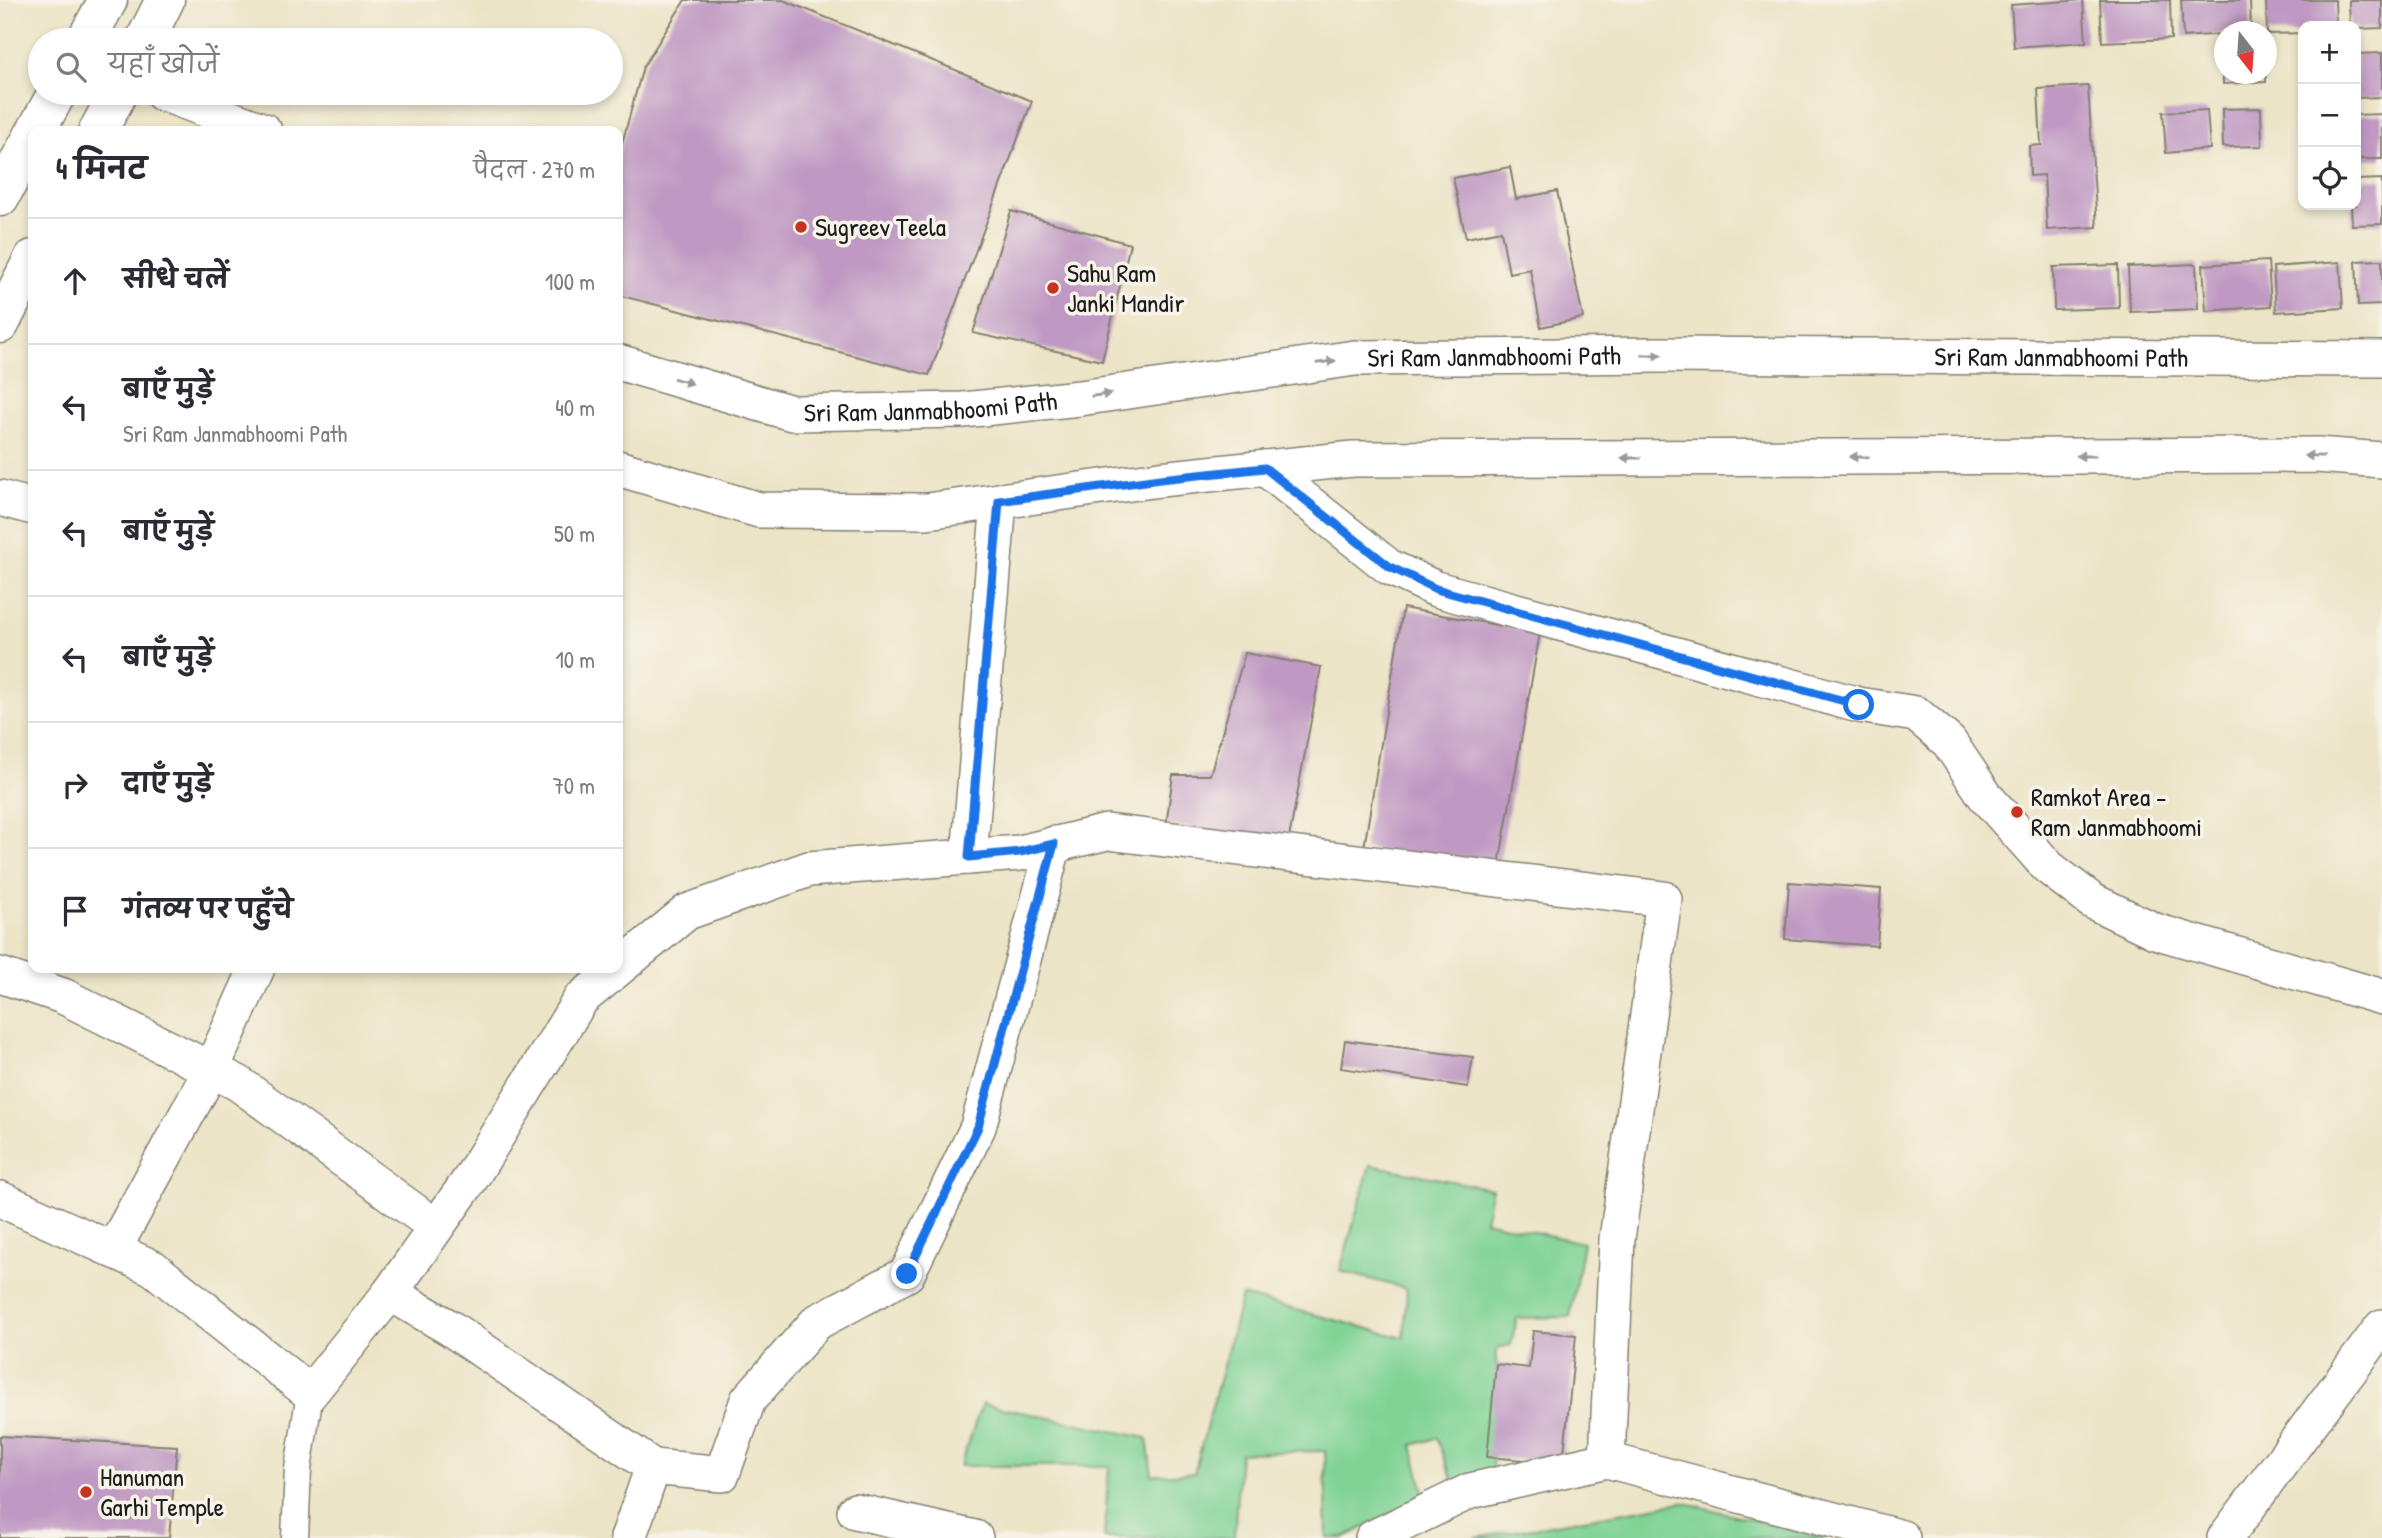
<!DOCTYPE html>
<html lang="hi">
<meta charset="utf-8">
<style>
:root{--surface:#fff;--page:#f7f7f7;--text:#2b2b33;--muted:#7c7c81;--line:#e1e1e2}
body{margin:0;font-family:"Patrick Hand","Playpen Sans Deva",sans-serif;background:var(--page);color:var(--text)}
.controls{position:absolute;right:21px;top:21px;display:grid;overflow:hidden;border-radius:14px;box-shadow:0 4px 10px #0003}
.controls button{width:63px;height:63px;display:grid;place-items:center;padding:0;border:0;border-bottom:2px solid var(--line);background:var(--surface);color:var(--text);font:35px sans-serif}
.compass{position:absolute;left:2214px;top:21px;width:63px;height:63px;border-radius:50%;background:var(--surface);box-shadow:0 4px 10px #0003;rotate:163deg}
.stop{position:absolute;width:21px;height:21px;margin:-16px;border:5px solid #1a73e8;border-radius:50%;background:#fff}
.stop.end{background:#1a73e8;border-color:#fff;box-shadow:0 2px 7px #0008}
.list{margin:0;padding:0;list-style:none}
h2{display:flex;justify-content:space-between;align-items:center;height:91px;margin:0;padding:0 28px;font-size:30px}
h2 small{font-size:23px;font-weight:400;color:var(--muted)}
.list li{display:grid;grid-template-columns:46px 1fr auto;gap:21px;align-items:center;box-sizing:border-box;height:126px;padding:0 28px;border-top:2px solid var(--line)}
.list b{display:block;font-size:26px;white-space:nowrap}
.list p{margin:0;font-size:23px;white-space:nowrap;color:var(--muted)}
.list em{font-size:23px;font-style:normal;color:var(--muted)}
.icon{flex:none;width:38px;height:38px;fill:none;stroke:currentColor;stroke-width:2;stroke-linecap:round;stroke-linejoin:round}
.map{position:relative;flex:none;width:2382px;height:1538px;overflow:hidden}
.search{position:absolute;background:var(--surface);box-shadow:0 4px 10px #0003;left:28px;top:28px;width:595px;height:77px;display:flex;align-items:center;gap:18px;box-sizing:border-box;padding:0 24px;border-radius:38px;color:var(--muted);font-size:26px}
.panel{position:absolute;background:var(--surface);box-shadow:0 4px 10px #0003;left:28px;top:126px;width:595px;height:847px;border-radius:14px}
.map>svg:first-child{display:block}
</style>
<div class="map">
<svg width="2382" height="1538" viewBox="0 0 2382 1538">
<rect width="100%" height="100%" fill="#f7f3e8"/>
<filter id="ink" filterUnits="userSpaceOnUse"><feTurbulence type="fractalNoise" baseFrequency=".0143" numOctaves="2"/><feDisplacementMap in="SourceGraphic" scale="14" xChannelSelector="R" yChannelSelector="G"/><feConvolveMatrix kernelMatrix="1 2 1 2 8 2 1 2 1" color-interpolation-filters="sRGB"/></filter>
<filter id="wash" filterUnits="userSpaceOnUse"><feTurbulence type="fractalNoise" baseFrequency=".00686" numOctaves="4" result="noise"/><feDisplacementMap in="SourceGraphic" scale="28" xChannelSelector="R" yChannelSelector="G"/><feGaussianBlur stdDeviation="1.57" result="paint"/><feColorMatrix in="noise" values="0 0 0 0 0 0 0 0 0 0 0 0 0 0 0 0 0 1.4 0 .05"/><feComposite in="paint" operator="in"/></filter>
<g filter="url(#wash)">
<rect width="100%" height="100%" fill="#ece4c6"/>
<!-- green -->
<g fill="#80d395" stroke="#4e7858" stroke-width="2">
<polygon points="1370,1165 1492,1189 1485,1221 1583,1243 1570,1317 1517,1318 1511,1345 1497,1348 1492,1472 1454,1483 1437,1438 1412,1445 1425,1496 1343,1538 1327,1538 1325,1451 1240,1453 1234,1538 1104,1538 1109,1466 960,1466 982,1404 1147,1438 1152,1475 1194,1473 1242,1296 1404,1338 1407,1289 1340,1271"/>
<polygon points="1682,1502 1826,1538 1475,1538"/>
</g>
<g id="blocks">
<!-- building -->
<g fill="#bf99c3">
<polygon points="685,0 783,0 1032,101 929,375 618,295 618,158 643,67"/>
<polygon points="2083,0 2086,42 2014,47 2011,5"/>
<polygon points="2100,0 2170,0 2171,39 2102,42"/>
<polygon points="2181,0 2250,0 2251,32 2224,32 2224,34 2183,37"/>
<polygon points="2266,0 2335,0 2336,26 2303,26 2303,33 2267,34"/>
<polygon points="2349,0 2382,0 2382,28 2356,29 2356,26 2350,26"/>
<polygon points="2382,53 2382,97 2356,98 2356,54"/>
<polygon points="2223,74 2266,74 2266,82 2223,84"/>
<polygon points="2088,86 2097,227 2047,230 2044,175 2030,176 2029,146 2041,145 2038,89"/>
<polygon points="2261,108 2262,146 2223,147 2222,109"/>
<polygon points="2207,110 2210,149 2166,153 2163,112"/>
<polygon points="2382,114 2382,159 2356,159 2356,115"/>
<polygon points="1510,167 1516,199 1557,191 1583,318 1541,327 1530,269 1509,273 1501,231 1466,238 1453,178"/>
<polygon points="2382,179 2382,224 2352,225 2351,205 2356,205 2356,180"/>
<polygon points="1011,211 1130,244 1102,361 973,333"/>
<polygon points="2382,260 2382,305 2358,306 2356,261"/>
<polygon points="2268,261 2271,306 2206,311 2203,265"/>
<polygon points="2340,262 2343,308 2276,312 2273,267"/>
<polygon points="2196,264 2198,309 2130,312 2128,267"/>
<polygon points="2118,265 2119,308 2054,310 2053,267"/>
<polygon points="1403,608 1540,633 1499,865 1364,848"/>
<polygon points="1245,653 1321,667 1289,838 1166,825 1173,775 1210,775"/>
<polygon points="1789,882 1881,889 1877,946 1785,939"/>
<polygon points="1345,1040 1473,1057 1468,1087 1341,1068"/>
<polygon points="1533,1331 1576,1335 1563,1463 1487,1457 1496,1364 1529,1368"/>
<polygon points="0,1436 177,1446 169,1538 0,1538"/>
</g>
</g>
</g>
<g filter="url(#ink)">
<use href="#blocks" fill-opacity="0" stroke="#848071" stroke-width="2"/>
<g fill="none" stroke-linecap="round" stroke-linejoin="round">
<!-- pedestrian casing -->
<g stroke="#848071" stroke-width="29">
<polyline id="pedestrian" points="295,1538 298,1469 310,1393"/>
</g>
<!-- minor casing -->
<g stroke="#848071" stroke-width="38">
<g id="minor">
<polyline points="162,93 264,131"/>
<path id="s1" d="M618,362L792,413L963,410L1080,398L1355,358L1658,355L2382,359"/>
<polyline points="618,468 759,510 927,511 1160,479 1353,459 2317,455 2382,460"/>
<polyline points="1265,468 1389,567 1436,589 1859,705 1916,714 1949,742 1986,797 2048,867 2092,901 2155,931 2382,997"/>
<polyline points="0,498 33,507"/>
<polyline points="969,857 999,501"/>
<polyline points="0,975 63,996 238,1083 436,1227"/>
<polyline points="0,1199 153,1268 310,1393 390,1293 471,1178 581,999 687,912 809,869 1020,853 1107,832 1664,899 1617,1239 1607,1460"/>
<polyline points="113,1250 211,1070 257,968"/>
<polyline points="390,1293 450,1328 653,1467"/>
<polyline points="855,1511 975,1538"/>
<polyline points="628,1538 653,1467 722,1474 748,1400 817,1322 907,1274 978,1127 1054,844"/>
<polyline points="1373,1538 1470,1491 1607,1460 1902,1538"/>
<polyline points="2225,1538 2382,1327"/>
</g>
</g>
<!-- primary casing -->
<g stroke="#848071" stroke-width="41">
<g id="primary">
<polyline points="86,40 108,0"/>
<polyline points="145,40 165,0"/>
<polyline points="36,131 57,93"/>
<polyline points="98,131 118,93"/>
<polyline points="0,197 33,136"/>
<polyline points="0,324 33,259"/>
</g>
</g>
<!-- pedestrian -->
<use href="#pedestrian" stroke="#fff" stroke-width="26"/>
<!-- minor -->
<use href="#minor" stroke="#fff" stroke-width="35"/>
<!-- primary -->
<use href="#primary" stroke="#fff" stroke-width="38"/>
</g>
<!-- one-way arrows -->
<defs><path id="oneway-solid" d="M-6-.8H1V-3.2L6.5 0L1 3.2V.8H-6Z" transform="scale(1.75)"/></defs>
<g fill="#999">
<use href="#oneway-solid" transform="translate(1652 355)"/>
<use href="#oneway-solid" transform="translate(1326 362) rotate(-8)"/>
<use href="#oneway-solid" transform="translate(683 381) rotate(16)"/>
<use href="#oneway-solid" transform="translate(1101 395) rotate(-8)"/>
<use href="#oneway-solid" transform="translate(2086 456) rotate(180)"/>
<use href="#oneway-solid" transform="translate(2314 456) rotate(-179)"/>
<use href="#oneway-solid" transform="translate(1859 457) rotate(180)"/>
<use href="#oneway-solid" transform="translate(1631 458) rotate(180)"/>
</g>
</g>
<g fill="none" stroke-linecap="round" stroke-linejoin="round" filter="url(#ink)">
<!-- route -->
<polyline stroke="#1a73e8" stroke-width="9" points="907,1274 978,1127 1054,844 1020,852 969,857 999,501 1160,479 1265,468 1390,567 1436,589 1859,705"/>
</g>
<!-- markers -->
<g fill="#c8321e" stroke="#f7f3e8" stroke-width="2.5">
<circle cx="801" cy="227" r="7"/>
<circle cx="1053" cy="288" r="7"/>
<circle cx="2017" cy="812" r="7"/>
<circle cx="86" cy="1492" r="7"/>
</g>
<g text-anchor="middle" stroke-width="7" stroke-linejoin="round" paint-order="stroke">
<!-- poi labels -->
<g font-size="26" fill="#1c1c1c" stroke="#f7f3e8" text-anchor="start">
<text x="815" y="236">Sugreev Teela</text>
<text x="1067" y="282">Sahu Ram<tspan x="1067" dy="30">Janki Mandir</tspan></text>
<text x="2031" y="806">Ramkot Area -<tspan x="2031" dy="30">Ram Janmabhoomi</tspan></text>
<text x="100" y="1486">Hanuman<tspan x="100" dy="30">Garhi Temple</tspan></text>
</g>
<!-- street labels -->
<g font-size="26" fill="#1c1c1c" stroke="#f7f3e8">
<text dy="9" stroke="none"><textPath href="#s1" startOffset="887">Sri Ram Janmabhoomi Path</textPath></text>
<text dy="9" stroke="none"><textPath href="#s1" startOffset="1454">Sri Ram Janmabhoomi Path</textPath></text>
<text dy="9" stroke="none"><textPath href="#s1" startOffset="320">Sri Ram Janmabhoomi Path</textPath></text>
</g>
</g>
</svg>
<div class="controls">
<button>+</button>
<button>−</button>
<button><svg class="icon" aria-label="locate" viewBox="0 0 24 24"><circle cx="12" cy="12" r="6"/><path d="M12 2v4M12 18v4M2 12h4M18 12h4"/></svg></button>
</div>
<svg class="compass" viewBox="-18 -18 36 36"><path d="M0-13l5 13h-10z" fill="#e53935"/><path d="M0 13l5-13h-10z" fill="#7c7c81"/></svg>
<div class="stop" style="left:1859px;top:705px"></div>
<div class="stop end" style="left:907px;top:1274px"></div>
<div class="search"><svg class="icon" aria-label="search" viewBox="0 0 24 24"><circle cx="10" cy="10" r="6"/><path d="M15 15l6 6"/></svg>यहाँ खोजें</div>
<section class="panel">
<h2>4 मिनट<small>पैदल · 270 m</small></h2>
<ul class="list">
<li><svg class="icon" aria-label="ahead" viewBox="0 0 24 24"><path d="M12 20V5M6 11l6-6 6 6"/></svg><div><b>सीधे चलें</b></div><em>100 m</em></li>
<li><svg class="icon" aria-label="left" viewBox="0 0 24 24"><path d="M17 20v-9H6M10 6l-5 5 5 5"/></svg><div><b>बाएँ मुड़ें</b><p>Sri Ram Janmabhoomi Path</p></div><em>40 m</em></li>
<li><svg class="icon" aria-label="left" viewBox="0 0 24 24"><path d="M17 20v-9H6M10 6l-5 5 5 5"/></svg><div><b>बाएँ मुड़ें</b></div><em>50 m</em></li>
<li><svg class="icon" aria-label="left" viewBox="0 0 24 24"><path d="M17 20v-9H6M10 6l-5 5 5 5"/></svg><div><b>बाएँ मुड़ें</b></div><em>10 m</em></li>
<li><svg class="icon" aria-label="right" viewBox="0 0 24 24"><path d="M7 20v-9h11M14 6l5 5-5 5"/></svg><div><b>दाएँ मुड़ें</b></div><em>70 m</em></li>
<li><svg class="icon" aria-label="arrive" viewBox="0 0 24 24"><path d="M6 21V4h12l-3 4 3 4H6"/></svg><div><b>गंतव्य पर पहुँचे</b></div></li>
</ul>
</section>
</div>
